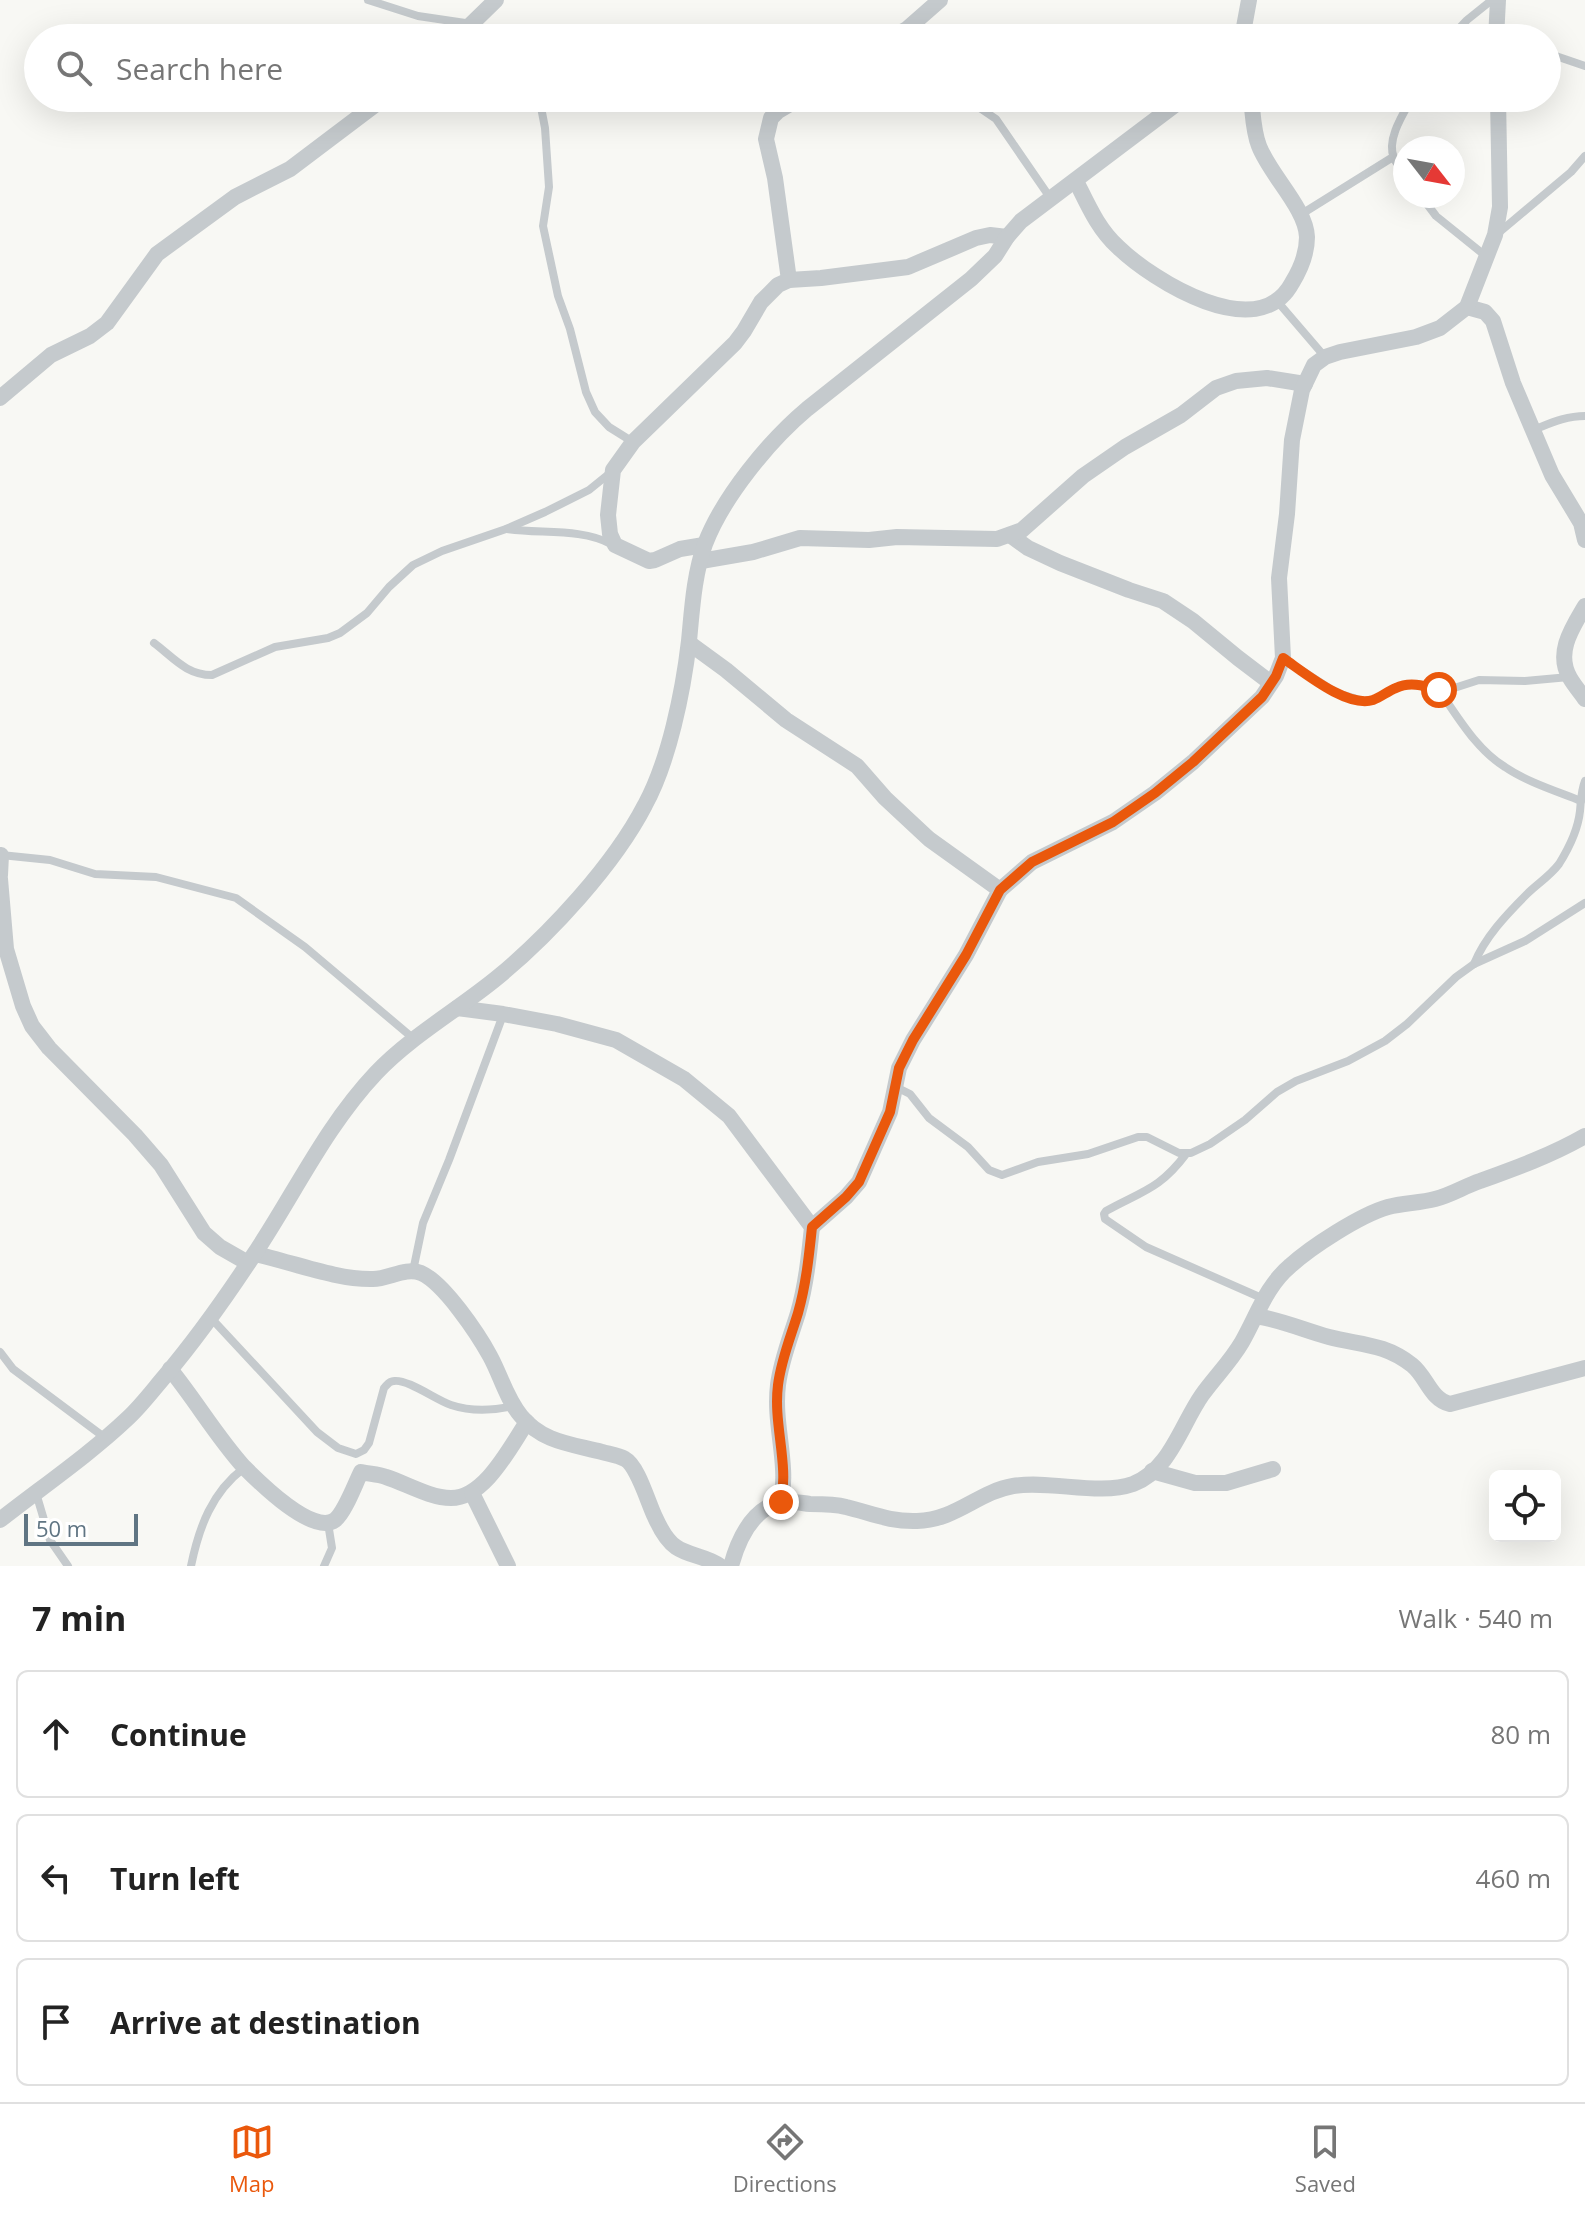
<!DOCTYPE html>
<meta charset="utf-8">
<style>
:root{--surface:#fff;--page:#f2f2f2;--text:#222;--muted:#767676;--line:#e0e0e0;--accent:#ea580c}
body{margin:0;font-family:"Open Sans",sans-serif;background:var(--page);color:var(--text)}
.controls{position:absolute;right:24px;bottom:24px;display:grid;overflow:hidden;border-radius:12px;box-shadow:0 8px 32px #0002}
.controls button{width:72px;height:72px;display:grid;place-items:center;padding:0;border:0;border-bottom:2px solid var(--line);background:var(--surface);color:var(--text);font:40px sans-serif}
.compass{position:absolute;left:1393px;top:136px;width:72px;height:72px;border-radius:50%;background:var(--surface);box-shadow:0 8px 32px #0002;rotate:121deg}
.scale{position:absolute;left:24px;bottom:20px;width:114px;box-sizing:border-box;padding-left:8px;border:4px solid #607583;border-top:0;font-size:22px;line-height:28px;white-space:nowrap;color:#607583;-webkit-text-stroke:6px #fff;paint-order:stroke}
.stop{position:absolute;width:24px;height:24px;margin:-18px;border:6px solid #ea580c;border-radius:50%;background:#fff}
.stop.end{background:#ea580c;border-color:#fff;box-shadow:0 2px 8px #0008}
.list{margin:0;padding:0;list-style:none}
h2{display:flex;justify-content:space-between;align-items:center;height:104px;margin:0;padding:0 32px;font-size:34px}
h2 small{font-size:26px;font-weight:400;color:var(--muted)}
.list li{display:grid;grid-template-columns:52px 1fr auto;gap:24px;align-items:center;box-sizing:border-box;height:128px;margin:0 16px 16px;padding:0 16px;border:2px solid var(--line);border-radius:12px}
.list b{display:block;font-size:30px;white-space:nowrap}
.list em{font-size:26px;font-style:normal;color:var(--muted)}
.icon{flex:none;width:44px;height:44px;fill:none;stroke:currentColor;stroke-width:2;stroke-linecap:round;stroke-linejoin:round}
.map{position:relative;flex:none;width:1585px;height:1566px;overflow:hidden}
.search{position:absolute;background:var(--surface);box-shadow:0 8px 32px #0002;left:24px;right:24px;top:24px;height:88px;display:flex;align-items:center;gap:20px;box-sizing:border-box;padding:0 28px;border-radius:44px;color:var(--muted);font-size:30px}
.sheet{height:536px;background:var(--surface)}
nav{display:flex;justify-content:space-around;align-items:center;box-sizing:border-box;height:112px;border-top:2px solid var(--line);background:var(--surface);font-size:22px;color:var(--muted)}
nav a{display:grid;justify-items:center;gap:4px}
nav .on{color:var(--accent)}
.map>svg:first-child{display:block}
</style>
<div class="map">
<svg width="1585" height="1566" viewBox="0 0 1585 1566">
<rect width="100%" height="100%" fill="#f8f8f4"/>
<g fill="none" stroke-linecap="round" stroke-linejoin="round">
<!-- lane -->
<g stroke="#c5cacd" stroke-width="8">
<polyline points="368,0 418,16 472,24"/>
<polyline points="1450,38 1467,20 1492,0"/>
<polyline points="1547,53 1585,66"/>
<polyline points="965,98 996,119 1051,199"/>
<polyline points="540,102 545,128 549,187 543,226 558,296 570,329 586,392 595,412 609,427 633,442"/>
<path d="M1405,174C1402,169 1396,164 1394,158C1386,140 1403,114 1412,98"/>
<polyline points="1421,196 1436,216 1487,257"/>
<polyline points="1300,215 1393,157"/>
<polyline points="1496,235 1571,172 1585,156"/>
<polyline points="1277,301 1325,357"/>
<path d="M1533,430C1551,423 1566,416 1585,416"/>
<path d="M507,529C541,534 581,528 611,544"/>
<path d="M154,643C173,657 186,675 212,675L275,647L328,638L340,633L367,613L389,587L413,565L442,551L506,529L545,512L589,490L610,473"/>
<polyline points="1284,659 1337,693 1364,701 1373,700 1397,687 1407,684 1448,690 1479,680 1525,681 1569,677"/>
<path d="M1439,690C1458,717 1476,749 1505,767C1527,782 1556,791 1581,801"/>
<polyline points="1,855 50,860 95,874 156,877 236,898 305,947 414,1039"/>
<path d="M1474,964C1485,937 1506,915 1527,894C1537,884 1550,876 1559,864C1569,848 1578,830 1580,811C1581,801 1581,791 1585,781"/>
<polyline points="896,1087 910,1094 929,1118 968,1147 989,1170 1002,1175 1038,1162 1088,1154 1138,1137 1147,1137 1179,1153 1191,1153 1210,1144 1245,1120 1277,1092 1296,1081 1348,1061 1385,1041 1407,1024 1456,977 1474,964 1525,941 1585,903"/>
<path d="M1186,1154C1160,1189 1142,1191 1106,1211L1104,1214L1105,1219L1146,1247L1264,1299"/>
<polyline points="413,1271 423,1223 449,1160 503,1015"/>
<path d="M211,1318L317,1432L338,1448L356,1454L364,1450L369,1443L384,1388C387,1385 389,1381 394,1381C408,1379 436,1400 451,1405C472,1412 492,1411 513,1406"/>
<polyline points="0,1352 13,1369 104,1437"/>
<polyline points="36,1493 50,1540 68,1566"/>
<path d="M191,1566C199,1527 212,1492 244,1468"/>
<polyline points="324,1566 332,1548 328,1523"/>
</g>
<!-- street -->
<g stroke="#c5cacd" stroke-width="16">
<polyline points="457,38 496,0"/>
<polyline points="891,38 907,29 940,0"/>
<polyline points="1242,38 1249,0"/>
<polyline points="1496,38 1498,0"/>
<path d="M1076,181C1088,205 1098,229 1118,247C1153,281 1258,346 1292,283C1300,270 1307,253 1307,237C1306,208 1270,175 1259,146C1253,131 1253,114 1251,98"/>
<polyline points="789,280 775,178 766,139 771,118 778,111 800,98"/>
<polyline points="1467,307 1485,312 1493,321 1513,383 1552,475 1581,523 1585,540"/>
<polyline points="0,398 51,355 90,336 107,323 157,254 235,197 290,169 384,98"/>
<polyline points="1010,535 1028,548 1060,563 1129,590 1163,601 1193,621 1238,658 1271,683"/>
<polyline points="704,545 680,549 655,560 649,561 615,545 610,534 608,515 613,470 633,442 735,343 744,331 761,302 778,285 789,280 821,278 908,267 976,238 990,235 1007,237"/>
<polyline points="701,561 753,552 800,538 869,540 897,537 997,539 1022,530 1083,476 1125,447 1181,415 1216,388 1236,381 1267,378 1305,384"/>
<path d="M1585,606C1572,628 1555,653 1570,678C1574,685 1580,692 1585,699"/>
<polyline points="689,643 726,670 786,720 857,766 885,798 929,839 1000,890 1032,862 1113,822 1155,793 1193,762 1262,697 1276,676 1283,658 1279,578 1287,514 1292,440 1302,390 1314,365 1325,357 1340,352 1416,337 1440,328 1467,307 1495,235 1500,207 1498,98"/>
<polyline points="0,875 1,855"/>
<polyline points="0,879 6,949 23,1006 32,1026 49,1048 135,1135 161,1165 204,1233 220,1247 248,1263"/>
<path d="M457,1008L503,1014L557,1024L616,1040L684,1079L729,1116L812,1227C809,1256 806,1285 798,1313C791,1336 781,1360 778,1385C773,1424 789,1463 781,1502"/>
<polyline points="812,1227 846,1197 859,1182 890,1112 899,1068 913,1040 966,955 1000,890"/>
<path d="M255,1254C292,1262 337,1280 373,1279C389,1279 405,1267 421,1273C444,1283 478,1334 490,1356C501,1376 506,1398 521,1416C542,1442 571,1444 602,1452C609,1454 618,1455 625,1459C638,1466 648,1503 655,1517C659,1526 667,1541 676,1547C689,1556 706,1556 720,1566"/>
<path d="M1256,1316C1281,1320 1304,1330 1329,1337C1360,1345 1384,1343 1412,1365C1427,1377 1430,1399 1450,1404L1585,1368"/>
<path d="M170,1369C196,1401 217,1437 244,1467C259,1482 313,1536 335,1520C345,1512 355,1484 361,1472C369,1474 378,1474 386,1477C405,1483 430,1498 451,1498C485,1498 510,1447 527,1422"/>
<polyline points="1152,1471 1195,1483 1226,1483 1273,1469"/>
<polyline points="472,1493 508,1566"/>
<path d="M0,1520C42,1487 89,1455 128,1418C141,1406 153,1390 165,1376C197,1338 226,1297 253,1256C294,1195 325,1127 376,1073C411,1036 458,1010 498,977C550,934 614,865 645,805C669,761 683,692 689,641C692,610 694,574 705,544C723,497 769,441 807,409L971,279L995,256L1007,237L1021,221L1184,98"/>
<path d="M731,1566C738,1540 751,1510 780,1502C789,1500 801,1503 810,1504C822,1504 835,1504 846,1507C871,1513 890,1522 917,1521C956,1520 978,1492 1013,1486C1051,1480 1099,1496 1133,1484C1170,1470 1181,1425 1202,1395C1215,1377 1231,1361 1242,1342C1257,1316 1266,1286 1290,1266C1311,1247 1360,1215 1388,1207C1403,1203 1420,1203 1435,1199C1451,1195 1465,1186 1480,1181C1516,1168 1552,1155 1585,1136"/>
</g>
</g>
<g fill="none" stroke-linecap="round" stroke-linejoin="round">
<!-- route -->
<path stroke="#ea580c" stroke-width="10" d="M781,1502C789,1463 773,1424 778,1385C781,1360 791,1336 798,1313C806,1285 809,1256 812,1227L846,1197L859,1182L890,1112L899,1068L913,1040L966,955L1000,890L1032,862L1113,822L1155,793L1193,762L1262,697L1276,676L1283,658C1305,673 1347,708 1373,700C1381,697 1388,691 1396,688C1410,681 1425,686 1439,690"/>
</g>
</svg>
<div class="controls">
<button><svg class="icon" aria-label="locate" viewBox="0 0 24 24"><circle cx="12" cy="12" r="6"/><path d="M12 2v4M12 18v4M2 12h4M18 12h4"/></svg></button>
</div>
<svg class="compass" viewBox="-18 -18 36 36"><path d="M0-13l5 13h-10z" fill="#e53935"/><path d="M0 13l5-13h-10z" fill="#767676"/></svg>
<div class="scale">50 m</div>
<div class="stop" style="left:1439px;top:690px"></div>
<div class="stop end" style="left:781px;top:1502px"></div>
<div class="search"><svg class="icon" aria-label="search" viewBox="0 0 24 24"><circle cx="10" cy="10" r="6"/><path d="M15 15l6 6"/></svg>Search here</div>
</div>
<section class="sheet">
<h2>7 min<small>Walk · 540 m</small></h2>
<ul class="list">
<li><svg class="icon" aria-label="ahead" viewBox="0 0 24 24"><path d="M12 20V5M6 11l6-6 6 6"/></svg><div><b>Continue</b></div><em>80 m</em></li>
<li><svg class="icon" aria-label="left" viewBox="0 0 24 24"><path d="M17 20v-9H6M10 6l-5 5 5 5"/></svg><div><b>Turn left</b></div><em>460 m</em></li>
<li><svg class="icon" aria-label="arrive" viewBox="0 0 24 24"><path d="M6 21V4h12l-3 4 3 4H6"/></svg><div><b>Arrive at destination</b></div></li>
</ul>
</section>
<nav>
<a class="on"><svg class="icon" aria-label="map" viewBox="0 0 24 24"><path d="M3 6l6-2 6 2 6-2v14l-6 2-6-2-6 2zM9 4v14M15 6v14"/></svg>Map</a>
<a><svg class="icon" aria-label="directions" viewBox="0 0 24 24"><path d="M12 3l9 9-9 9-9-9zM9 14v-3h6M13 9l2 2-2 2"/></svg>Directions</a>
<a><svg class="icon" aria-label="saved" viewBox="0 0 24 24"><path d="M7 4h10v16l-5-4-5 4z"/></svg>Saved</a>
</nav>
